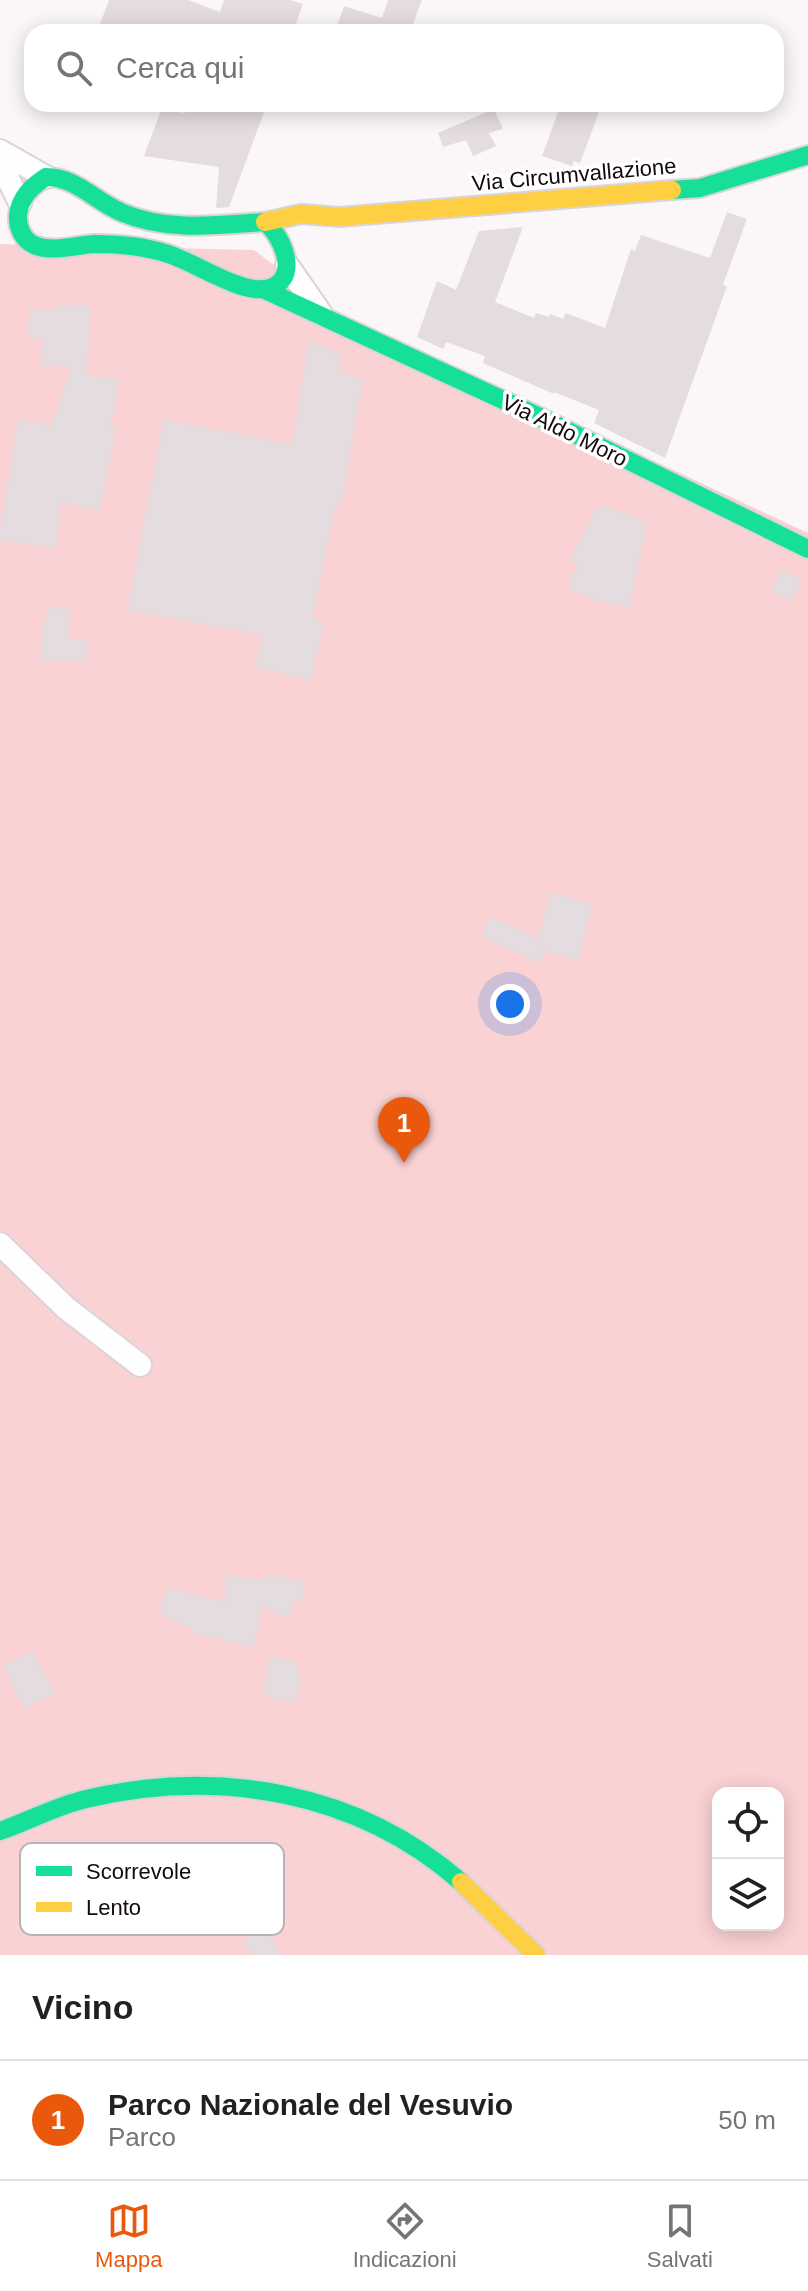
<!DOCTYPE html>
<html lang="it">
<style>
:root{--surface:#fff;--page:#f6f6f6;--text:#202124;--muted:#757577;--line:#e0e0e0;--accent:#ea580c}
body{margin:0;font-family:Helvetica,sans-serif;background:var(--page);color:var(--text)}
.controls{position:absolute;right:24px;bottom:24px;display:grid;overflow:hidden;border-radius:16px;box-shadow:0 4px 20px #0003}
.controls button{width:72px;height:72px;display:grid;place-items:center;padding:0;border:0;border-bottom:2px solid var(--line);background:var(--surface);color:var(--text);font:40px sans-serif}
.you{position:absolute;left:510px;top:1004px;width:28px;height:28px;margin:-20px;border:6px solid #fff;border-radius:50%;background:#1a73e8;box-shadow:0 0 0 12px #1a73e833}
.badge{display:grid;place-items:center;width:52px;height:52px;border-radius:50%;background:var(--accent);color:#fff;font-size:26px;font-weight:700}
.pin{position:absolute;translate:-50% -66px;filter:drop-shadow(0 2px 4px #0008)}
.pin::after{content:'';position:absolute;top:42px;width:28px;height:24px;background:inherit;clip-path:polygon(0 0,100% 0,50% 100%)}
.list{margin:0;padding:0;list-style:none}
h2{display:flex;justify-content:space-between;align-items:center;height:104px;margin:0;padding:0 32px;font-size:34px}
h2 small{font-size:26px;font-weight:400;color:var(--muted)}
.list li{display:grid;grid-template-columns:52px 1fr auto;gap:24px;align-items:center;box-sizing:border-box;height:120px;padding:0 32px;border-top:2px solid var(--line)}
.list b{display:block;font-size:30px;white-space:nowrap}
.list p{margin:0;font-size:26px;white-space:nowrap;color:var(--muted)}
.list em{font-size:26px;font-style:normal;color:var(--muted)}
.icon{flex:none;width:44px;height:44px;fill:none;stroke:currentColor;stroke-width:2;stroke-linecap:round;stroke-linejoin:round}
.map{position:relative;flex:none;width:808px;height:1955px;overflow:hidden}
.search{position:absolute;background:var(--surface);box-shadow:0 4px 20px #0003;left:24px;right:24px;top:24px;height:88px;display:flex;align-items:center;gap:20px;box-sizing:border-box;padding:0 28px;border-radius:24px;color:var(--muted);font-size:30px}
.sheet{height:224px;background:var(--surface)}
nav{display:flex;justify-content:space-around;align-items:center;box-sizing:border-box;height:112px;border-top:2px solid var(--line);background:var(--surface);font-size:22px;color:var(--muted)}
nav a{display:grid;justify-items:center;gap:4px}
nav .on{color:var(--accent)}
.map>svg:first-child{display:block}
</style>
<div class="map">
<svg width="808" height="1955" viewBox="0 0 808 1955">
<rect width="100%" height="100%" fill="#fbf7f9"/>
<!-- green -->
<path fill="#fad2d4" fill-rule="evenodd" d="M0,244L254,250L337,313L808,533V1955H0ZM718,1793H778V1925H718Z"/>
<!-- building -->
<g fill="#e4dcdf">
<polygon points="109,0 188,0 220,12 224,0 290,0 303,4 293,32 97,32"/>
<polygon points="388,0 422,0 410,32 335,32 344,6 382,18"/>
<polygon points="188,104 267,104 229,207 216,208 219,167 144,156 161,110 185,113"/>
<polygon points="561,104 602,104 580,163 574,161 572,166 542,156"/>
<polygon points="494,109 503,129 489,133 496,146 473,156 466,140 443,147 438,133"/>
<polygon points="727,212 747,219 723,285 727,286 665,458 594,423 599,410 554,392 554,394 483,363 485,356 446,342 443,349 417,337 437,281 456,290 479,231 523,227 495,302 534,318 536,313 549,317 550,314 563,319 566,313 605,328 631,249 635,251 641,235 710,258"/>
<polygon points="58,305 90,306 87,374 120,380 110,427 116,427 100,511 61,502 56,548 0,540 0,530 18,419 51,425 72,367 40,365 42,339 26,338 30,310 57,310"/>
<polygon points="309,339 342,356 339,373 363,379 341,506 336,505 312,619 324,622 311,680 255,667 263,635 127,610 164,420 292,444"/>
<polygon points="604,505 647,523 630,608 595,600 566,588 578,565 569,561 596,510"/>
<polygon points="782,570 802,580 791,602 771,591"/>
<polygon points="49,607 71,610 68,639 89,641 85,662 39,662 43,628"/>
<polygon points="551,892 593,904 578,960 544,951 539,963 481,936 490,915 538,939"/>
<polygon points="226,1574 264,1581 265,1574 304,1581 302,1601 295,1600 288,1619 263,1607 254,1648 191,1632 191,1629 158,1613 168,1588 224,1602"/>
<polygon points="33,1651 55,1693 24,1709 3,1666"/>
<polygon points="270,1655 298,1662 297,1675 302,1677 294,1703 263,1696"/>
<polygon points="264,1927 282,1955 253,1955 243,1940"/>
</g>
<g fill="none" stroke-linecap="round" stroke-linejoin="round">
<!-- street casing -->
<g stroke="#dad4d8" stroke-width="26">
<g id="street">
<polyline points="0,151 46,177"/>
<polyline points="0,162 20,203"/>
<polyline points="287,265 321,314"/>
<polyline points="0,1244 66,1308 140,1365"/>
</g>
</g>
<!-- fast casing -->
<g stroke="#dad4d8" stroke-width="22">
<g id="fast">
<path d="M46,177C76,177 96,202 123,213C168,232 218,225 265,222C284,237 302,283 265,289C239,293 194,262 168,254C144,246 120,244 95,244C77,245 51,253 34,245C23,240 17,227 18,215C20,197 32,186 46,177Z"/>
<polyline points="672,190 700,188 808,155"/>
<polyline points="263,289 544,419 808,549"/>
<path d="M0,1831C29,1821 56,1806 86,1799C219,1768 357,1791 461,1882"/>
</g>
</g>
<!-- slow casing -->
<g stroke="#dad4d8" stroke-width="22">
<g id="slow">
<polyline points="265,222 301,214 339,217 672,190"/>
<polyline points="461,1882 536,1955"/>
</g>
</g>
<!-- street -->
<use href="#street" stroke="#fefefe" stroke-width="22"/>
<!-- fast -->
<use href="#fast" stroke="#16e098" stroke-width="18"/>
<!-- slow -->
<use href="#slow" stroke="#ffcf43" stroke-width="18"/>
</g>
<g text-anchor="middle" stroke-width="7" stroke-linejoin="round" paint-order="stroke">
<!-- street labels -->
<g font-size="22" fill="#12090f" stroke="#fff">
<text transform="translate(574 174) rotate(-5)" y="8">Via Circumvallazione</text>
<text transform="translate(565 430) rotate(26)" y="8">Via Aldo Moro</text>
</g>
</g>
<!-- legend -->
<rect x="20" y="1843" width="264" height="92" rx="12" fill="#fff" stroke="#b8b5b7" stroke-width="2"/>
<rect x="36" y="1866" width="36" height="10" fill="#16e098"/>
<rect x="36" y="1902" width="36" height="10" fill="#ffcf43"/>
<g font-size="22" fill="#12090f">
<text x="86" y="1879">Scorrevole</text>
<text x="86" y="1915">Lento</text>
</g>
</svg>
<div class="controls">
<button><svg class="icon" aria-label="locate" viewBox="0 0 24 24"><circle cx="12" cy="12" r="6"/><path d="M12 2v4M12 18v4M2 12h4M18 12h4"/></svg></button>
<button><svg class="icon" aria-label="layers" viewBox="0 0 24 24"><path d="M12 4l9 5-9 5-9-5zM3 14l9 5 9-5"/></svg></button>
</div>
<div class="you"></div>
<div class="pin badge" style="left:404px;top:1163px">1</div>
<div class="search"><svg class="icon" aria-label="search" viewBox="0 0 24 24"><circle cx="10" cy="10" r="6"/><path d="M15 15l6 6"/></svg>Cerca qui</div>
</div>
<section class="sheet">
<h2>Vicino<small></small></h2>
<ul class="list">
<li><span class="badge">1</span><div><b>Parco Nazionale del Vesuvio</b><p>Parco</p></div><em>50 m</em></li>
</ul>
</section>
<nav>
<a class="on"><svg class="icon" aria-label="map" viewBox="0 0 24 24"><path d="M3 6l6-2 6 2 6-2v14l-6 2-6-2-6 2zM9 4v14M15 6v14"/></svg>Mappa</a>
<a><svg class="icon" aria-label="directions" viewBox="0 0 24 24"><path d="M12 3l9 9-9 9-9-9zM9 14v-3h6M13 9l2 2-2 2"/></svg>Indicazioni</a>
<a><svg class="icon" aria-label="saved" viewBox="0 0 24 24"><path d="M7 4h10v16l-5-4-5 4z"/></svg>Salvati</a>
</nav>
